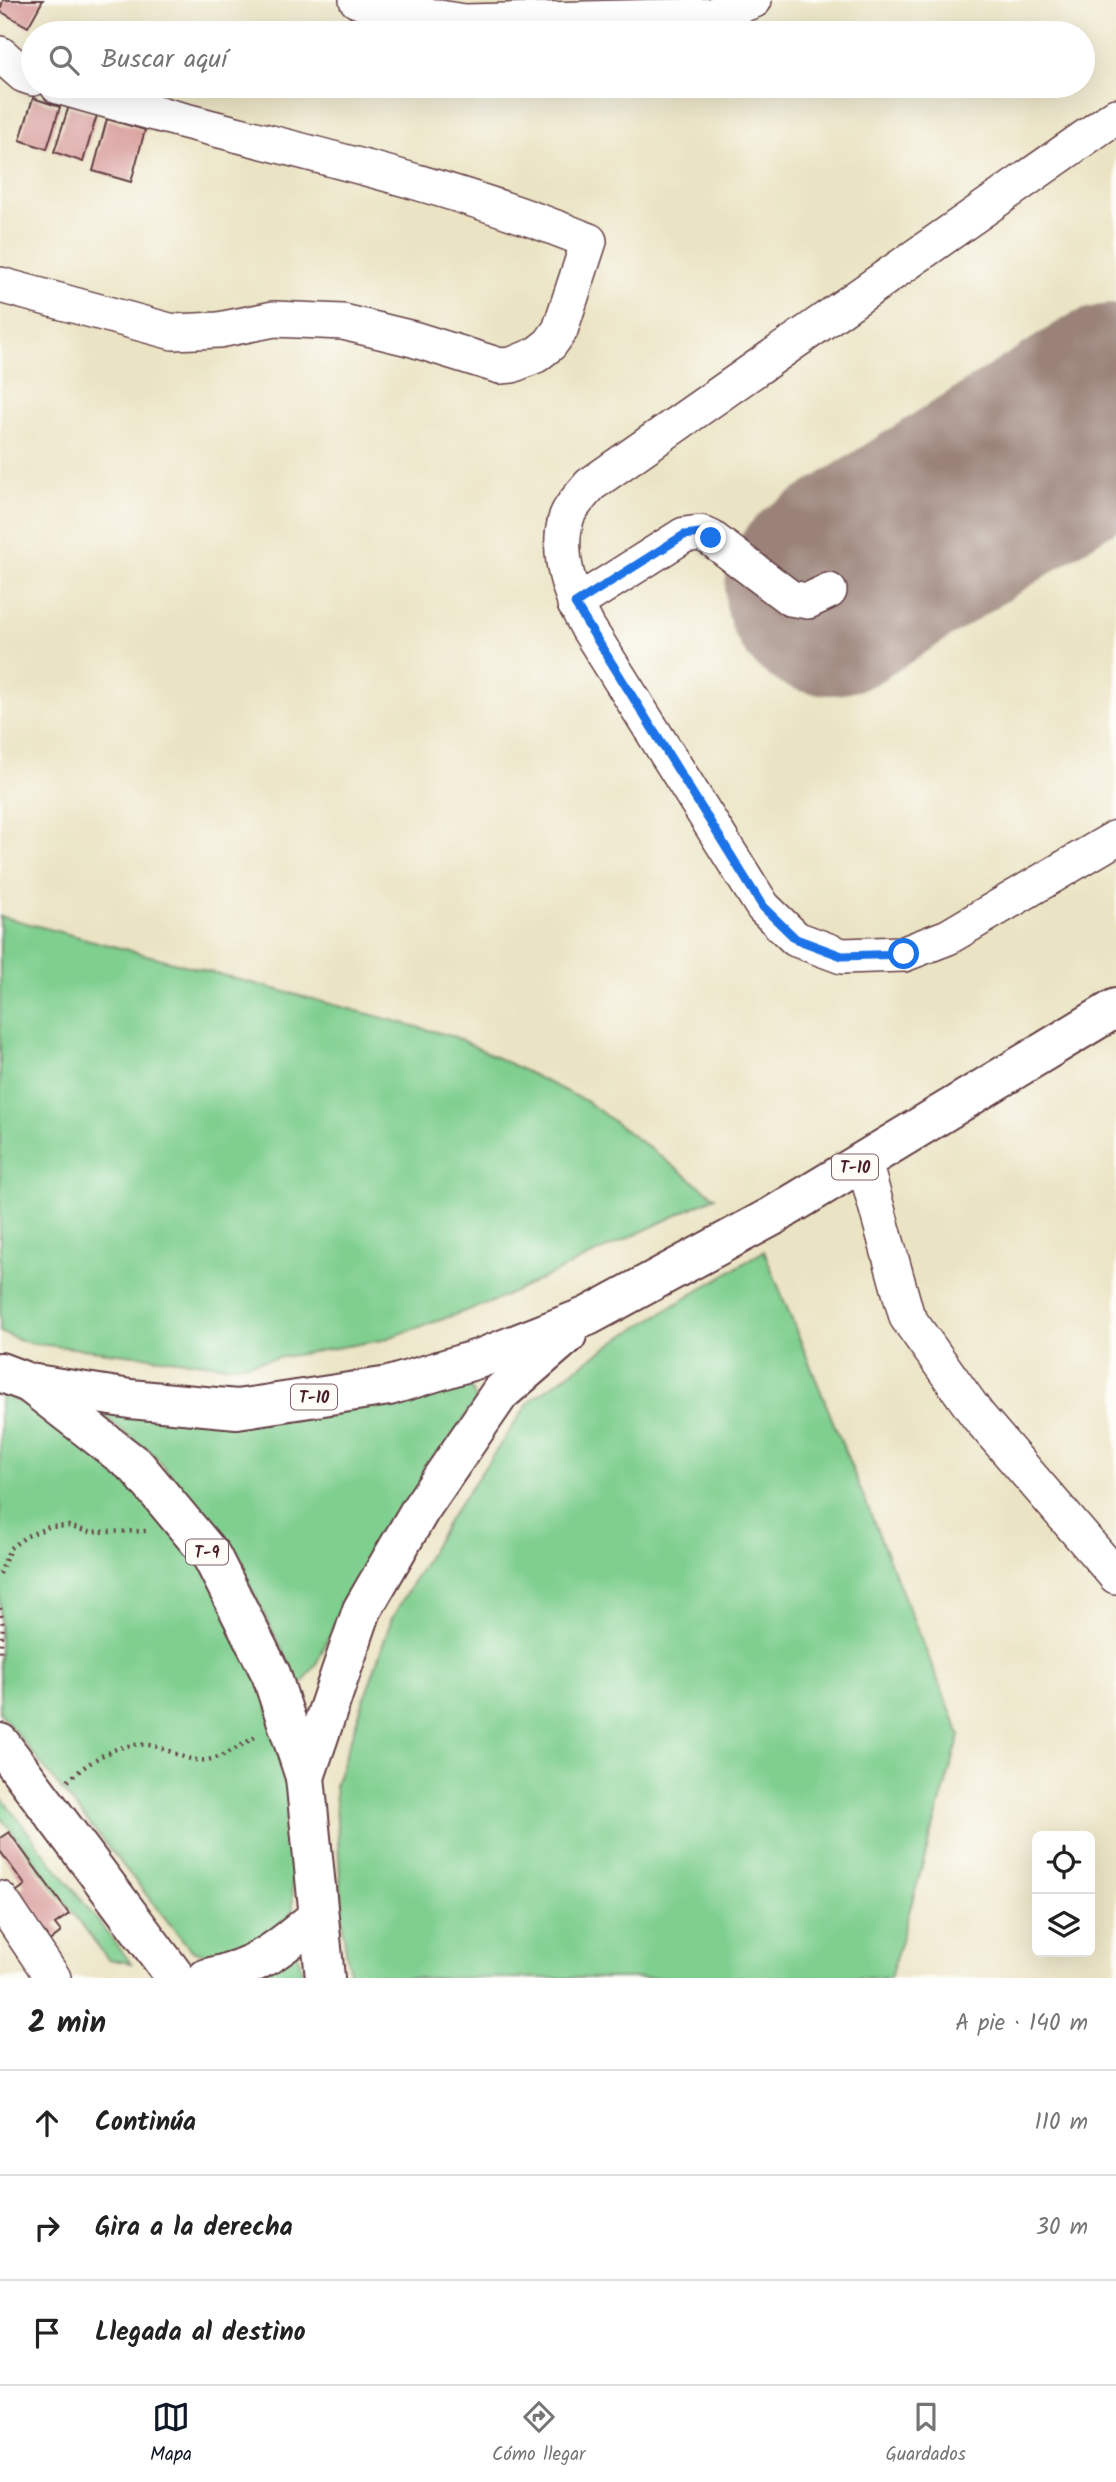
<!DOCTYPE html>
<html lang="es">
<meta charset="utf-8">
<style>
:root{--surface:#fff;--page:#f6f6f6;--text:#222;--muted:#767676;--line:#e0e0e0;--accent:#111827}
body{margin:0;font-family:Kalam,sans-serif;background:var(--page);color:var(--text)}
.controls{position:absolute;right:21px;bottom:21px;display:grid;overflow:hidden;border-radius:10px;box-shadow:0 7px 28px #0002}
.controls button{width:63px;height:63px;display:grid;place-items:center;padding:0;border:0;border-bottom:2px solid var(--line);background:var(--surface);color:var(--text);font:35px sans-serif}
.stop{position:absolute;width:21px;height:21px;margin:-16px;border:5px solid #1a73e8;border-radius:50%;background:#fff}
.stop.end{background:#1a73e8;border-color:#fff;box-shadow:0 2px 7px #0008}
.list{margin:0;padding:0;list-style:none}
h2{display:flex;justify-content:space-between;align-items:center;height:91px;margin:0;padding:0 28px;font-size:30px}
h2 small{font-size:23px;font-weight:400;color:var(--muted)}
.list li{display:grid;grid-template-columns:46px 1fr auto;gap:21px;align-items:center;box-sizing:border-box;height:105px;padding:0 28px;border-top:2px solid var(--line)}
.list b{display:block;font-size:26px;white-space:nowrap}
.list em{font-size:23px;font-style:normal;color:var(--muted)}
.icon{flex:none;width:38px;height:38px;fill:none;stroke:currentColor;stroke-width:2;stroke-linecap:round;stroke-linejoin:round}
.map{position:relative;flex:none;width:1116px;height:1978px;overflow:hidden}
.search{position:absolute;background:var(--surface);box-shadow:0 7px 28px #0002;left:21px;right:21px;top:21px;height:77px;display:flex;align-items:center;gap:18px;box-sizing:border-box;padding:0 24px;border-radius:38px;color:var(--muted);font-size:26px}
.sheet{height:406px;background:var(--surface)}
nav{display:flex;justify-content:space-around;align-items:center;box-sizing:border-box;height:98px;border-top:2px solid var(--line);background:var(--surface);font-size:19px;color:var(--muted)}
nav a{display:grid;justify-items:center;gap:4px}
nav .on{color:var(--accent)}
.map>svg:first-child{display:block}
</style>
<div class="map">
<svg width="1116" height="1978" viewBox="0 0 1116 1978">
<rect width="100%" height="100%" fill="#fdfcf7"/>
<filter id="ink" filterUnits="userSpaceOnUse"><feTurbulence type="fractalNoise" baseFrequency=".0143" numOctaves="2"/><feDisplacementMap in="SourceGraphic" scale="14" xChannelSelector="R" yChannelSelector="G"/><feConvolveMatrix kernelMatrix="1 2 1 2 8 2 1 2 1" color-interpolation-filters="sRGB"/></filter>
<filter id="wash" filterUnits="userSpaceOnUse"><feTurbulence type="fractalNoise" baseFrequency=".00686" numOctaves="4" result="noise"/><feDisplacementMap in="SourceGraphic" scale="28" xChannelSelector="R" yChannelSelector="G"/><feGaussianBlur stdDeviation="1.57" result="paint"/><feColorMatrix in="noise" values="0 0 0 0 0 0 0 0 0 0 0 0 0 0 0 0 0 1.4 0 .05"/><feComposite in="paint" operator="in"/></filter>
<g filter="url(#wash)">
<rect width="100%" height="100%" fill="#ebe4c4"/>
<!-- green -->
<g fill="#7fcf8f" stroke="#64775d" stroke-width="2">
<polygon points="0,916 455,1037 586,1101 715,1197 497,1300 382,1340 231,1366 29,1343 0,1332"/>
<polygon points="764,1251 960,1735 890,1978 350,1978 343,1930 335,1785 392,1618 450,1518 530,1401 620,1338"/>
<polygon points="467,1375 476,1401 396,1519 338,1618 316,1664 297,1691 288,1661 229,1545 154,1455 82,1399 125,1414"/>
<polygon points="0,1392 27,1406 131,1472 204,1559 260,1676 290,1794 293,1909 279,1931 230,1960 191,1950 0,1713"/>
<polygon points="0,1796 131,1963 108,1959 0,1816"/>
<polygon points="296,1950 304,1978 254,1978"/>
</g>
<g fill="none" stroke-linecap="round" stroke-linejoin="round">
<!-- runway -->
<polyline stroke="#9a8278" stroke-width="208" points="829,591 1116,408"/>
</g>
<g id="blocks">
<!-- building -->
<g fill="#d69695">
<polygon points="3,0 43,0 28,27 0,11"/>
<polygon points="33,98 60,107 47,149 20,140"/>
<polygon points="69,106 97,115 83,162 54,152"/>
<polygon points="107,119 145,130 131,182 93,171"/>
<polygon points="9,1832 69,1914 55,1924 61,1932 48,1942 12,1895 25,1885 0,1851 0,1838"/>
</g>
</g>
</g>
<g filter="url(#ink)">
<use href="#blocks" fill-opacity="0" stroke="#623d42" stroke-width="2"/>
<g fill="none" stroke-linecap="round" stroke-linejoin="round">
<!-- minor casing -->
<g stroke="#623d42" stroke-width="38">
<g id="minor">
<polyline points="357,0 378,8 464,22 711,16 754,0"/>
<polyline points="0,54 24,75 33,78"/>
<path d="M1116,116L590,485C583,494 571,505 567,516C555,552 570,596 588,628L763,907L796,939L842,956L904,954L948,937L1116,838"/>
<path d="M0,285L173,332L219,330L274,319L343,322L413,339L500,366L512,365L536,355L550,344L560,330L589,241C418,171 235,139 58,86"/>
<polyline points="575,604 684,535 700,533 711,538 790,598 808,601 829,591"/>
<polyline points="864,1162 907,1317 978,1416 1116,1576"/>
<polyline points="0,1899 53,1978"/>
</g>
</g>
<!-- highway casing -->
<g stroke="#623d42" stroke-width="42">
<g id="highway">
<polyline points="0,1372 29,1383 137,1467 212,1557 271,1674 305,1777 325,1978"/>
<polyline points="29,1383 130,1399 237,1409 389,1386 481,1358 588,1316 771,1217 1116,1008"/>
<polyline points="0,1743 176,1978"/>
<polyline points="305,1777 362,1610 420,1510 500,1393 567,1335"/>
<path d="M207,1978C258,1967 278,1950 317,1917"/>
</g>
</g>
<!-- path -->
<g stroke="#623d42" stroke-width="4.5" stroke-dasharray="2 5" stroke-linecap="butt">
<polyline points="0,1574 10,1548 27,1536 49,1527 68,1526 89,1532 147,1531"/>
<polyline points="0,1608 3,1625 0,1655"/>
<path d="M68,1781C89,1761 119,1741 149,1745C169,1748 185,1762 206,1760C223,1758 241,1745 255,1737"/>
</g>
<!-- minor -->
<use href="#minor" stroke="#fff" stroke-width="35"/>
<!-- highway -->
<use href="#highway" stroke="#fff" stroke-width="38"/>
</g>
</g>
<g fill="none" stroke-linecap="round" stroke-linejoin="round" filter="url(#ink)">
<!-- route -->
<polyline stroke="#1a73e8" stroke-width="9" points="711,538 700,533 684,535 575,604 763,907 796,939 842,956 904,954"/>
</g>
<g text-anchor="middle" stroke-width="6" stroke-linejoin="round" paint-order="stroke">
<!-- shield labels -->
<g fill="#fdfcf7" stroke="#806168" stroke-width="2">
<rect x="832" y="1154.5" width="46" height="25" rx="5"/>
<rect x="291" y="1384.5" width="46" height="25" rx="5"/>
<rect x="186" y="1539.5" width="42" height="25" rx="5"/>
</g>
<g font-size="16" font-weight="bold" fill="#4a1f2b">
<text x="855" y="1173">T-10</text>
<text x="314" y="1403">T-10</text>
<text x="207" y="1558">T-9</text>
</g>
</g>
</svg>
<div class="controls">
<button><svg class="icon" aria-label="locate" viewBox="0 0 24 24"><circle cx="12" cy="12" r="6"/><path d="M12 2v4M12 18v4M2 12h4M18 12h4"/></svg></button>
<button><svg class="icon" aria-label="layers" viewBox="0 0 24 24"><path d="M12 4l9 5-9 5-9-5zM3 14l9 5 9-5"/></svg></button>
</div>
<div class="stop" style="left:904px;top:954px"></div>
<div class="stop end" style="left:711px;top:538px"></div>
<div class="search"><svg class="icon" aria-label="search" viewBox="0 0 24 24"><circle cx="10" cy="10" r="6"/><path d="M15 15l6 6"/></svg>Buscar aquí</div>
</div>
<section class="sheet">
<h2>2 min<small>A pie · 140 m</small></h2>
<ul class="list">
<li><svg class="icon" aria-label="ahead" viewBox="0 0 24 24"><path d="M12 20V5M6 11l6-6 6 6"/></svg><div><b>Continúa</b></div><em>110 m</em></li>
<li><svg class="icon" aria-label="right" viewBox="0 0 24 24"><path d="M7 20v-9h11M14 6l5 5-5 5"/></svg><div><b>Gira a la derecha</b></div><em>30 m</em></li>
<li><svg class="icon" aria-label="arrive" viewBox="0 0 24 24"><path d="M6 21V4h12l-3 4 3 4H6"/></svg><div><b>Llegada al destino</b></div></li>
</ul>
</section>
<nav>
<a class="on"><svg class="icon" aria-label="map" viewBox="0 0 24 24"><path d="M3 6l6-2 6 2 6-2v14l-6 2-6-2-6 2zM9 4v14M15 6v14"/></svg>Mapa</a>
<a><svg class="icon" aria-label="directions" viewBox="0 0 24 24"><path d="M12 3l9 9-9 9-9-9zM9 14v-3h6M13 9l2 2-2 2"/></svg>Cómo llegar</a>
<a><svg class="icon" aria-label="saved" viewBox="0 0 24 24"><path d="M7 4h10v16l-5-4-5 4z"/></svg>Guardados</a>
</nav>
